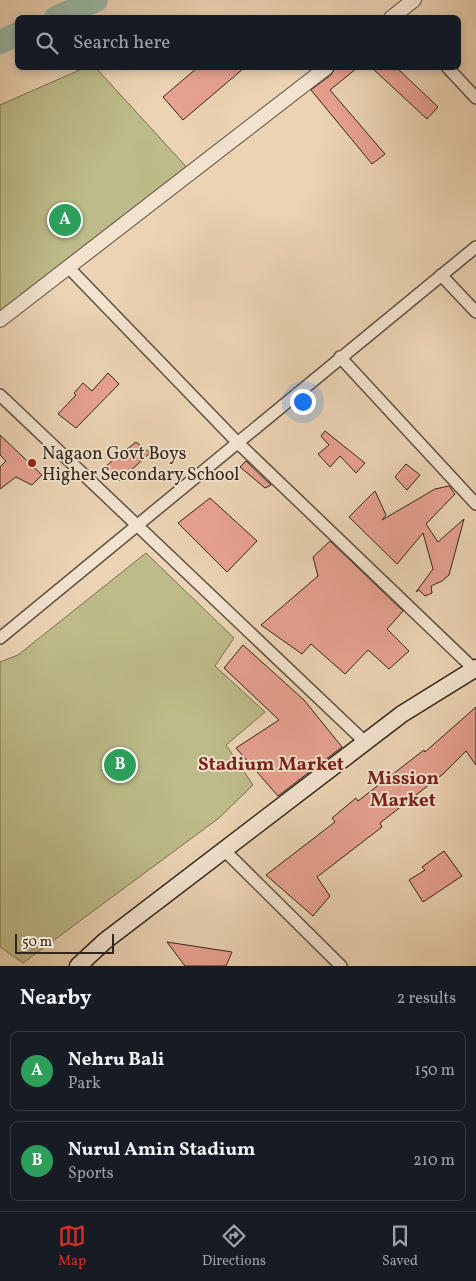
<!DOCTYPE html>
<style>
:root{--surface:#171b24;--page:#20242c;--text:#f1f3f6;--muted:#9ea1a6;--line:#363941;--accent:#d93025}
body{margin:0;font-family:Vollkorn,serif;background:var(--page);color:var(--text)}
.scale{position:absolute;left:15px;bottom:12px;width:99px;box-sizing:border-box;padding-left:5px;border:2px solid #31251c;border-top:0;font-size:14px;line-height:18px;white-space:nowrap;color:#31251c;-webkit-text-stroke:4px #f2e2ce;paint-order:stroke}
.you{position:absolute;left:302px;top:401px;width:18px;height:18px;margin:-12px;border:4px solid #fff;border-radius:50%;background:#1a73e8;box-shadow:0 0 0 8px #1a73e833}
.badge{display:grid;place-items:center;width:32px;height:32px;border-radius:50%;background:var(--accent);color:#fff;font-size:16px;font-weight:700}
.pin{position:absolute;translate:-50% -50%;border:2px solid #fff;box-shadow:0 1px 5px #0006}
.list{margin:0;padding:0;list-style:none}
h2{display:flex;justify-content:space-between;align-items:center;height:65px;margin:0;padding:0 20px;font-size:21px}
h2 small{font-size:16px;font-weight:400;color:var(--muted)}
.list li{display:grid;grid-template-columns:32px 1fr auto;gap:15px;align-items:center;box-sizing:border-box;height:80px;margin:0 10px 10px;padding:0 10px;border:1px solid var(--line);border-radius:8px}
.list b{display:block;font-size:19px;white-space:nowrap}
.list p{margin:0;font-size:16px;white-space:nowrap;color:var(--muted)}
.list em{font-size:16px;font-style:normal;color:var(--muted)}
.icon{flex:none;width:28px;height:28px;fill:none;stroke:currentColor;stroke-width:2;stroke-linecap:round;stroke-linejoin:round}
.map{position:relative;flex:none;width:476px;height:966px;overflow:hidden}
.search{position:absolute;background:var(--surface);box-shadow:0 2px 8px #0003;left:15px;right:15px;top:15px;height:55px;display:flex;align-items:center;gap:12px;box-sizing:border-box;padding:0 18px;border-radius:8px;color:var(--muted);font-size:19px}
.sheet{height:245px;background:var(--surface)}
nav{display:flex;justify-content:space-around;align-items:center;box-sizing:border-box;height:70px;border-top:1px solid var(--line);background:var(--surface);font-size:14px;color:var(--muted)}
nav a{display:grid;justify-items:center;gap:2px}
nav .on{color:var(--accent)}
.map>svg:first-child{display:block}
</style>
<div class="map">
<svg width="476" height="966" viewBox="0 0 476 966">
<rect width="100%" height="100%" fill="#ebd3b3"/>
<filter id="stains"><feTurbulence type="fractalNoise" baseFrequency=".004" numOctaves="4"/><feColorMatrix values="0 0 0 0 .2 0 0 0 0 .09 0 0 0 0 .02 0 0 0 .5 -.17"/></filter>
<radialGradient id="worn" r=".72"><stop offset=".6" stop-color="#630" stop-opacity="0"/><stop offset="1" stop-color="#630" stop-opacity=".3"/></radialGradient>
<!-- green -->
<g fill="#bdbb89" stroke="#777052">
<polygon points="84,68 96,68 191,172 0,320 0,105"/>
<polygon points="146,553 234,638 215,666 265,712 226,745 253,785 219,818 23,963 0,947 0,662 18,655"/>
</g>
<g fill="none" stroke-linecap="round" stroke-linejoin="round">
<!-- river -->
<g stroke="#99b9a7" stroke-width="24">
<polyline points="56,18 96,0"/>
<polyline points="0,42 18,34"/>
</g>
</g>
<!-- building -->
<g fill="#e7a190" stroke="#31251c">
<polygon points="197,68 244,68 183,120 163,97"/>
<polygon points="335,68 357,68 330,90 385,154 372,164 311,90 331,75"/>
<polygon points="372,68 397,68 438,107 427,119"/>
<polygon points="108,373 119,384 76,428 58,414 76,395 74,393 83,383 92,391"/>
<polygon points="325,431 365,463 356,473 340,456 330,467 318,454 329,445 321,436"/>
<polygon points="0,435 42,475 32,485 16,477 0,489 0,467 6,461 0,455"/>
<polygon points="136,442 150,453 119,481 106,466"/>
<polygon points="246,461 271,485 265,488 240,467"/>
<polygon points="406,464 420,475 407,490 395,477"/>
<polygon points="449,486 455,494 426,524 438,542 464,519 449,575 442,581 431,586 432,593 425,596 419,590 416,592 433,569 423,533 397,564 349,517 375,491 386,515 382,520 435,489"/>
<polygon points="210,498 257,541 227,572 178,523"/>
<polygon points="330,541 403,611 387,629 409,651 389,669 368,650 345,674 311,644 302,654 261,625 318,576 313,557"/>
<polygon points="243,645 304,700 342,747 278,796 236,748 279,720 224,668"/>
<polygon points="476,707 476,765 466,751 443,774 380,823 382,827 317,877 330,896 313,916 266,875 335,822 332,818 356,798 358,801 424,750 425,752"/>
<polygon points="444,851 462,876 423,902 409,880 425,870 422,867"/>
<polygon points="167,942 232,952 226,966 185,966"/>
</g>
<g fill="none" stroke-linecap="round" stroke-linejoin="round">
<!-- minor casing -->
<g stroke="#605042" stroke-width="14">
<g id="minor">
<polyline points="448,68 476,98"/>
<polyline points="68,267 237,442 476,671"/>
<polyline points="441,275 476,312"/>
<polyline points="340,357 476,504"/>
<polyline points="0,395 365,742"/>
<polyline points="0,638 476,247"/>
<polyline points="224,850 341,966"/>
</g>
</g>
<!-- tertiary casing -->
<g stroke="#605042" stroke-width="16">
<g id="tertiary">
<polyline points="391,18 414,0"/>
<polyline points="0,320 326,68"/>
</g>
</g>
<!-- secondary casing -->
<g stroke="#31251c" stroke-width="19">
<polyline id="secondary" points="78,966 105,941 402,714 476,668"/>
</g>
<!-- minor -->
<use href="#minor" stroke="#f2e2ce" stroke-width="11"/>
<!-- tertiary -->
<use href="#tertiary" stroke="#f2e2ce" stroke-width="14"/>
<!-- secondary -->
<use href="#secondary" stroke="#f2e2ce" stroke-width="16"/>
</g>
<!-- markers -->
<circle fill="#8f2418" stroke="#f2e2ce" stroke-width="2" cx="32" cy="463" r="5"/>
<g text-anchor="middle" stroke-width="4" stroke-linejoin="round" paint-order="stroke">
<!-- poi labels -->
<g font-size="18" fill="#31251c" stroke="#f2e2ce" text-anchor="start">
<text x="42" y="459">Nagaon Govt Boys<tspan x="42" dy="21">Higher Secondary School</tspan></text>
</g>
<!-- neighbourhood labels -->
<g font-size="19" font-weight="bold" fill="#7a1f14" stroke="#f2e2ce">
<text x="271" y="770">Stadium Market</text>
<text x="403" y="784">Mission<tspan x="403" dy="22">Market</tspan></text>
</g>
</g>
<rect width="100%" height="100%" filter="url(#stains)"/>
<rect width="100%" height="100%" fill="url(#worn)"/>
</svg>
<div class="scale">50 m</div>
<div class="you"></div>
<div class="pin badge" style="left:65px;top:220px;background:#2e9e5b">A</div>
<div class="pin badge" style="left:120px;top:765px;background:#2e9e5b">B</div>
<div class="search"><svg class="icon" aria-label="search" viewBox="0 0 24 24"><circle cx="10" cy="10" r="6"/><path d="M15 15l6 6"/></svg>Search here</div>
</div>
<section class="sheet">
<h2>Nearby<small>2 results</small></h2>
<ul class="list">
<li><span class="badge" style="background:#2e9e5b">A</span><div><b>Nehru Bali</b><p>Park</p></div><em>150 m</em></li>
<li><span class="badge" style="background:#2e9e5b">B</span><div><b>Nurul Amin Stadium</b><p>Sports</p></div><em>210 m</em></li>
</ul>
</section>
<nav>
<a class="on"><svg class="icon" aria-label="map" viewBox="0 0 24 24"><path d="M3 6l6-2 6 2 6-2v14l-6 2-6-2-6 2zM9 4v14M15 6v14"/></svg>Map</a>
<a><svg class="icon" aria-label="directions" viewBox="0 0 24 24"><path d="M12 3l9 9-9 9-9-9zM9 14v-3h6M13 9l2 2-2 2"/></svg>Directions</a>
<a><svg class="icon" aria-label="saved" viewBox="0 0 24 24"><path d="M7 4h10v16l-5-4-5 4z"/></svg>Saved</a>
</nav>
